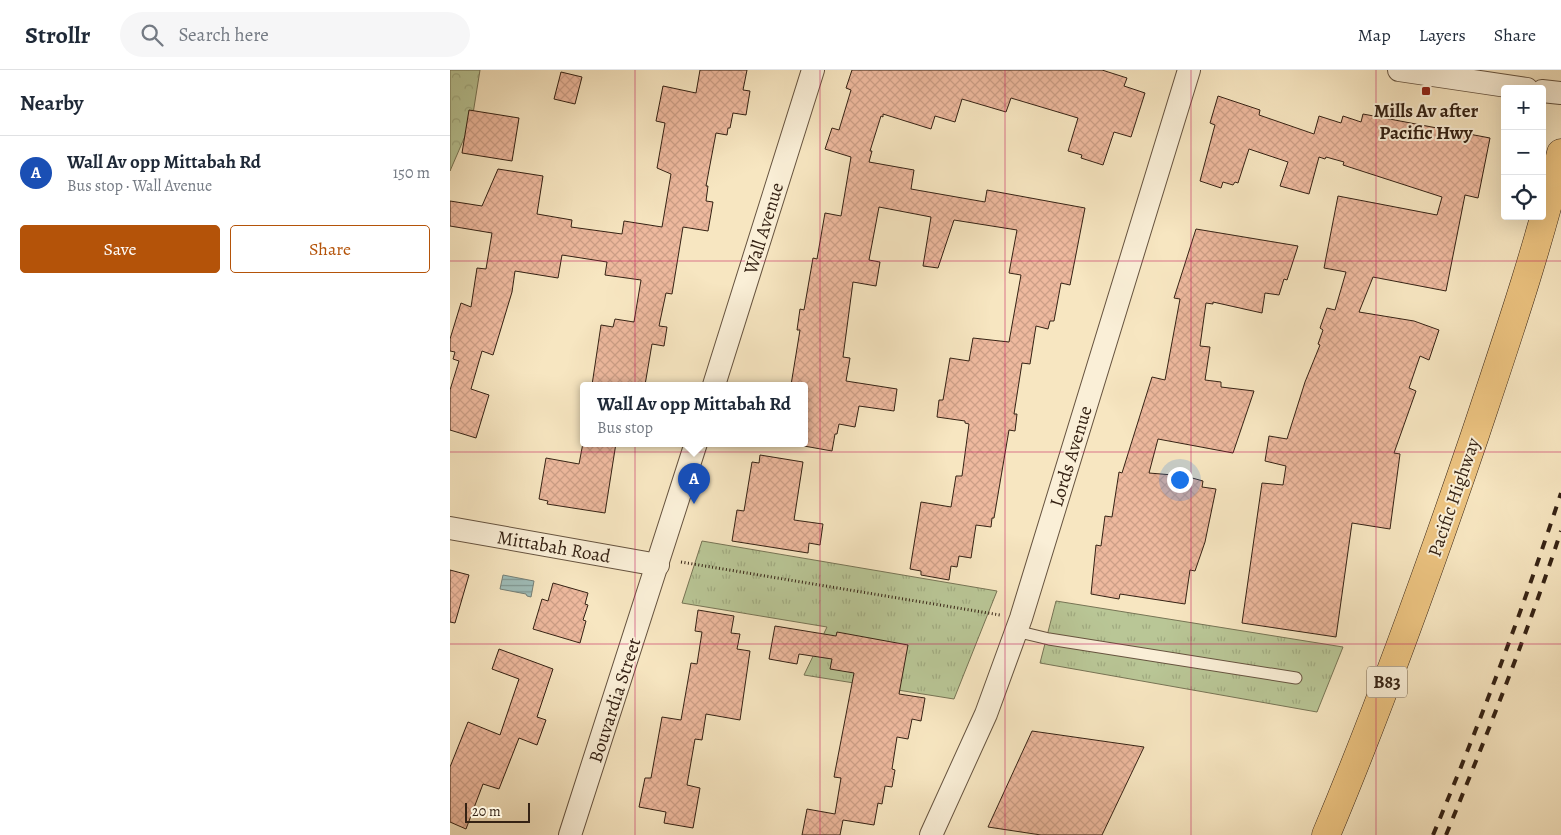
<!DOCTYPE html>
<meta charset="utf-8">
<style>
:root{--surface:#fff;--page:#f6f6f7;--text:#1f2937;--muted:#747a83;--line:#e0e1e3;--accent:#b45309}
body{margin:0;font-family:Alegreya,serif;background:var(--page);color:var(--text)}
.controls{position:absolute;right:15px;top:15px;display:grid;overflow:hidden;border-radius:5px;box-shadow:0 5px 20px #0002}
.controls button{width:45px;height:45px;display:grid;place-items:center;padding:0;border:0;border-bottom:1px solid var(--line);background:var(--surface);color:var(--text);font:25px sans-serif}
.scale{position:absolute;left:15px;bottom:12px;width:65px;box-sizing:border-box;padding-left:5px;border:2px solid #352214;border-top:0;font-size:14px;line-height:18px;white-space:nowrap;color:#352214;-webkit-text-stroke:4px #faefd7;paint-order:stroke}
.you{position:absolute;left:729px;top:409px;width:18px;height:18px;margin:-12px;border:4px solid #fff;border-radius:50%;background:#1a73e8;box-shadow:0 0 0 8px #1a73e833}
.badge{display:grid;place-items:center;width:32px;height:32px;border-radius:50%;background:var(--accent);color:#fff;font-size:16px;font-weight:700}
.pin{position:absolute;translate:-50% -41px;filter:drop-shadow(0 1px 2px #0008)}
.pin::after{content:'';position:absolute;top:26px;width:18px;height:15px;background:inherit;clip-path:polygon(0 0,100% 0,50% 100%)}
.popup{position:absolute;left:130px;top:312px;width:228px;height:65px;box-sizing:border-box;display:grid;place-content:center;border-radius:5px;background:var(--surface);filter:drop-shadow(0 1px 4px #0005);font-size:16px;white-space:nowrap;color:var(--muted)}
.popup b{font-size:19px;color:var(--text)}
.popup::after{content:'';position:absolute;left:50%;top:100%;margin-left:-10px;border:10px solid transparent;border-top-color:var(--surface)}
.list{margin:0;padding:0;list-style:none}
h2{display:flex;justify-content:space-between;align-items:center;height:65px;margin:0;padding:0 20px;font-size:21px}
h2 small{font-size:16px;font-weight:400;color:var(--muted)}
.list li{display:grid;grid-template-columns:32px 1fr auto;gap:15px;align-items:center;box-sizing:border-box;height:75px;padding:0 20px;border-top:1px solid var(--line)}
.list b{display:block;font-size:19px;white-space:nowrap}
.list p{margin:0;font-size:16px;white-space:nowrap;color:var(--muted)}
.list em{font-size:16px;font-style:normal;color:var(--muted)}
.actions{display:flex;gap:10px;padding:15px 20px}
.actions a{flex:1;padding:11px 0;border:1px solid var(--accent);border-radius:5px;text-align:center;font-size:18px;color:var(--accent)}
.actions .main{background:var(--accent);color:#fff}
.icon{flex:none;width:28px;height:28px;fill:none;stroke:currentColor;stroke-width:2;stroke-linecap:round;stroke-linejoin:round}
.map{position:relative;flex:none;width:1111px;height:765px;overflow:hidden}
header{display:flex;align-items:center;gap:30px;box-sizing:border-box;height:70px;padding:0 25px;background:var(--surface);border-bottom:1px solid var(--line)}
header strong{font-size:24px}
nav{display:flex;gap:28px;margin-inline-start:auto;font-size:18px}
.search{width:350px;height:45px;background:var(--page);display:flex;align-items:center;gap:12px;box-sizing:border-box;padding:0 18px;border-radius:28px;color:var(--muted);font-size:19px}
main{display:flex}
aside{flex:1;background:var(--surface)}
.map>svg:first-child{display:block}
</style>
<header>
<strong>Strollr</strong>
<div class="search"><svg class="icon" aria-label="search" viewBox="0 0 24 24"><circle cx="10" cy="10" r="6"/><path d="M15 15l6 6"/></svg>Search here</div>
<nav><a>Map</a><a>Layers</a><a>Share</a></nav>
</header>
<main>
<aside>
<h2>Nearby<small></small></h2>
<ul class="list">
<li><span class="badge" style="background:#1a4fb4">A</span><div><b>Wall Av opp Mittabah Rd</b><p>Bus stop · Wall Avenue</p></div><em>150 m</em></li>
</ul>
<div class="actions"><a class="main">Save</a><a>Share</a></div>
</aside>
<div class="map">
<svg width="1111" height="765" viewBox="0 0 1111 765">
<defs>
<pattern id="grass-tufts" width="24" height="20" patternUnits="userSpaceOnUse" patternTransform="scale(1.25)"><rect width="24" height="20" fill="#b9c696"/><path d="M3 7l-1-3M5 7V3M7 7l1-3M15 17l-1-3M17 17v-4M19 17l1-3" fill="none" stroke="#a0aa80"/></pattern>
<pattern id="forest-crowns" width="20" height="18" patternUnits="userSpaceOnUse" patternTransform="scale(1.25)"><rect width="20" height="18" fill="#b9c696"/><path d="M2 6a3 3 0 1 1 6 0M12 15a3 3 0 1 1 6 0" fill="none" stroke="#a0aa80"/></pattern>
<pattern id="water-rules" width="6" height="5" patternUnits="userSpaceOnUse" patternTransform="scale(1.25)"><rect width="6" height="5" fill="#9fbeba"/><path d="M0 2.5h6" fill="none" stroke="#829a96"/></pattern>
<pattern id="building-cross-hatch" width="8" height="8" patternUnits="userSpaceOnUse" patternTransform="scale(1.25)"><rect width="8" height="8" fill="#eeb99e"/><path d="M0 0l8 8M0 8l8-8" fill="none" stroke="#cd9f87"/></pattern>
</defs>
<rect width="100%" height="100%" fill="#f7e6c1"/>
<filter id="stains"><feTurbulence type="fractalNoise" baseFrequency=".004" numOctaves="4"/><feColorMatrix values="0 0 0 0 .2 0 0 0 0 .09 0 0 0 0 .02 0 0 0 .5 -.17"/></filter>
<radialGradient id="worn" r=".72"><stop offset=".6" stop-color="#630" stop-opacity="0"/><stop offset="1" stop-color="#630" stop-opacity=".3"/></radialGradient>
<!-- grass -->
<g fill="url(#grass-tufts)" stroke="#777455">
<polygon points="252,471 547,521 504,629 354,605 377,557 232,533"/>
<polygon points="606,531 893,577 867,642 590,593"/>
</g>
<!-- forest -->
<polygon fill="url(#forest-crowns)" stroke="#777455" points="0,0 30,0 22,50 0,101"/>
<!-- water -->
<polygon fill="url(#water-rules)" stroke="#758078" points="53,505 84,511 81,527 77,526 76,524 50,519"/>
<!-- building -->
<g fill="url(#building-cross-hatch)" stroke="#352214">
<polygon points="250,0 297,0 293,20 300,21 296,45 283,43 280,58 278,58 277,65 266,63 256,116 258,116 256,131 263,132 258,161 233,157 222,224 216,223 209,256 217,257 214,276 202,274 195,315 142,315 151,255 163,257 165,249 184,252 191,210 155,205 157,192 112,185 108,208 65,201 62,222 43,285 32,281 21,319 39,325 26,368 0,360 0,320 9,291 3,289 5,282 0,281 0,269 11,233 21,237 27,198 36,199 42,163 0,156 0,131 32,136 48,99 93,106 87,144 122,150 121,157 172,164 174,151 212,157 221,104 207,98 215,53 206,51 213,16 246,23"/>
<polygon points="402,0 652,0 677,8 674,16 695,23 681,67 664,62 653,95 631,88 632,85 618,81 628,48 561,28 556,42 512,29 505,52 485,46 481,59 433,44 433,47 431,46 420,81 422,81 419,92 464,100 461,119 535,132 537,120 635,138 620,215 611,213 604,251 600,251 598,259 586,256 580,294 572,293 564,344 567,344 565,361 559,360 544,448 542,448 541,457 526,455 521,488 509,486 507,497 501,496 499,510 471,505 471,501 460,499 471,432 501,437 506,406 512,406 519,354 515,353 515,351 487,347 489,330 493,330 500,288 519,291 523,268 559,272 571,205 559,203 567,160 504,150 488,198 473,196 481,147 429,137 419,190 430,192 426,216 403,212 393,287 400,288 396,311 447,319 444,341 409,336 405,357 389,354 387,364 385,364 382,381 354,376 354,315 341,315 350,260 347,260 350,239 354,240 363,188 367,189 375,143 391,146 401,87 375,79 382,58 389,60 401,20 396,18"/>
<polygon points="111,2 132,7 125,34 104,29"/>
<polygon points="768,26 810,40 809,45 864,64 869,46 891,53 893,46 911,52 913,44 1040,68 1028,128 1015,125 996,221 923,207 909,242 964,251 989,260 979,290 970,286 959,318 966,321 944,383 950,384 940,459 902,453 886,567 792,553 812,413 833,415 836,396 815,391 819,366 837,369 855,312 870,275 868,274 873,260 870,258 877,238 885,240 896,202 874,198 888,126 987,145 992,127 893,95 894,92 876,87 875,89 869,87 859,124 830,116 838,92 799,79 788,113 785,112 783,115 773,112 771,118 750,111 765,55 760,53"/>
<polygon points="19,40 69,48 62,91 12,83"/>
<polygon points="746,159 848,176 837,210 834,209 829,225 815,223 812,243 763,232 763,234 756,233 750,276 760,277 755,310 771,312 771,317 804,321 783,383 708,369 699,403 735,406 753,411 752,417 766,419 755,472 745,501 740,500 735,534 670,524 669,529 641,524 646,475 651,476 655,446 662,447 669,402 672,403 702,307 715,310 730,229 724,228"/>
<polygon points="133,373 166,373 155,443 97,434 98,431 89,429 96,388 129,394"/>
<polygon points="310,385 353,392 344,450 373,454 370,475 359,473 358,483 282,471 287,440 294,441 302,392 309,393"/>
<polygon points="0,500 19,505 5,553 0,552"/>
<polygon points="103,513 138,523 135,534 138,535 133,550 136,551 130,573 83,559 92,529 98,531"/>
<polygon points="248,540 284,546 281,563 290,564 287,579 300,581 290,650 256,644 252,670 245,669 237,715 250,718 243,758 214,753 216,742 189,737 195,708 201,708 212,647 231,650 241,593 247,594 252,562 245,561"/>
<polygon points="325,556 386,566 387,562 458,575 449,624 475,628 471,651 462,649 458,669 447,667 442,699 445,700 442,717 435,716 432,734 428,733 424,755 393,750 390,765 352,765 357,739 385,744 391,708 384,707 404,603 380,599 382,589 349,584 347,594 319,589"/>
<polygon points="49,579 103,599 87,647 96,650 87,675 69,668 49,719 33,714 16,759 0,752 0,697 18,652 50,665 69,609 42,599"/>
<polygon points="582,661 694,677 652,765 591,765 538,757"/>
</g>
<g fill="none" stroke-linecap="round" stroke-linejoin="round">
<!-- service casing -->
<g stroke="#66533f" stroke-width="13">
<polyline id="service" points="566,561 599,569 846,608"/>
</g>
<!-- minor casing -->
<g stroke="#66533f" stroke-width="24">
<g id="minor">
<polyline points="949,0 1077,19"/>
<polyline points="1092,21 1111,23"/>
<polyline points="264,315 363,0"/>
<polyline points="0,458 208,495"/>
<polyline points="120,765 246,373"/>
<polyline points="481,765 536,644 571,548 739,0"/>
</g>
</g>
<!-- primary casing -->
<g stroke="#352214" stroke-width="29">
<path id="primary" d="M876,765C931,634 979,500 1025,365C1056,272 1088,179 1111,83"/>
</g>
<!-- path -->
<polyline stroke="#352214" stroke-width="3" stroke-dasharray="1 2.5" stroke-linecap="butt" points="231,492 550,545"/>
<!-- service -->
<use href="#service" stroke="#faefd7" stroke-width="11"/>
<!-- minor -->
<use href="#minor" stroke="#faefd7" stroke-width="22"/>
<!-- primary -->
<use href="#primary" stroke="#ecc380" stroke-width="28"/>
<!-- rail -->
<g stroke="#352214" stroke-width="4" stroke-dasharray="9 9" stroke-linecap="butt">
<path d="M983,765C1030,653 1073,539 1111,423"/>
<path d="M996,765C1037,665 1077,564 1111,461"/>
</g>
</g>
<!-- grid -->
<path fill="none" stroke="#c2185b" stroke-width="1" stroke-opacity="0.55" d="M185,0V765M370,0V765M555,0V765M741,0V765M926,0V765M0,191H1111M0,382H1111M0,574H1111"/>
<!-- markers -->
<rect fill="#8f2418" stroke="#faefd7" stroke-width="2" x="971" y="16" width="10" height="10" rx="2.5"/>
<g text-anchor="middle" stroke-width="4" stroke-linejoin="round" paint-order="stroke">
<!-- shield labels -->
<rect fill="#faefd7" stroke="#70604e" stroke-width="1" x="917" y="596.5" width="40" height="31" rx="4"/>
<g font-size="18" font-weight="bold" fill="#352214">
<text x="937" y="618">B83</text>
</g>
<!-- poi labels -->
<g font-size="19" font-weight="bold" fill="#352214" stroke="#faefd7">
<text x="976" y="47">Mills Av after<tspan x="976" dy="22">Pacific Hwy</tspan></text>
</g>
<!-- street labels -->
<g font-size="19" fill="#352214" stroke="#faefd7">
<text transform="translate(313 158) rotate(-73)" y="7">Wall Avenue</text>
<text transform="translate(620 386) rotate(-73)" y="7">Lords Avenue</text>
<text transform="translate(1003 427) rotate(-71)" y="7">Pacific Highway</text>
<text transform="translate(104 476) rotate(10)" y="7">Mittabah Road</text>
<text transform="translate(164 630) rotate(-72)" y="7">Bouvardia Street</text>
</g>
</g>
<rect width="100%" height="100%" filter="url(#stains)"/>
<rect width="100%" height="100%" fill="url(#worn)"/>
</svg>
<div class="controls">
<button>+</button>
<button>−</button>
<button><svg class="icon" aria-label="locate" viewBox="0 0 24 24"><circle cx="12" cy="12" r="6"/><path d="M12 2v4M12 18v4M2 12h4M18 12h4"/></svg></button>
</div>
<div class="scale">20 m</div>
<div class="you"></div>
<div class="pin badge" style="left:244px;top:434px;background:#1a4fb4">A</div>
<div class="popup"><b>Wall Av opp Mittabah Rd</b>Bus stop</div>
</div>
</main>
